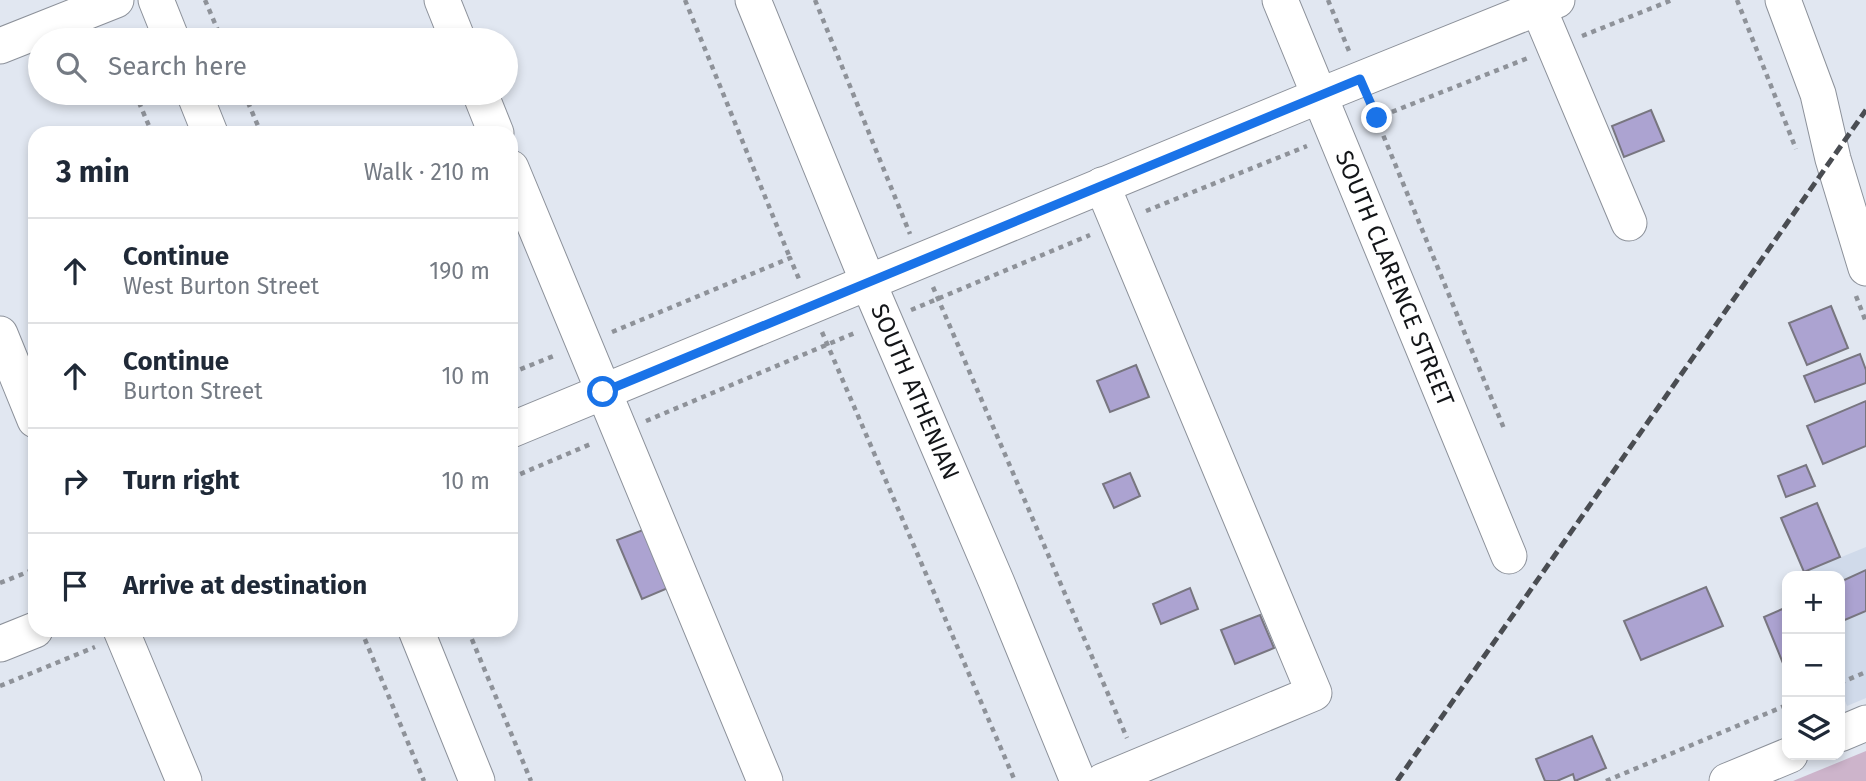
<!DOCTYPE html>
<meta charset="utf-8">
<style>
:root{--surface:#fff;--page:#f6f6f7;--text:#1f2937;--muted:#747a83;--line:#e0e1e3}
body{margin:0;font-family:"Fira Sans",sans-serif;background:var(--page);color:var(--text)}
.controls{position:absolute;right:21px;bottom:21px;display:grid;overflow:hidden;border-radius:14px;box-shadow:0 4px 10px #0003}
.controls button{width:63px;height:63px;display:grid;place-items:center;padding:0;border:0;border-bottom:2px solid var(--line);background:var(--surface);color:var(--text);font:35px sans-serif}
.stop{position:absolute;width:21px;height:21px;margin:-16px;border:5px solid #1a73e8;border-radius:50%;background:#fff}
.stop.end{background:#1a73e8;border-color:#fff;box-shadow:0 2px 7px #0008}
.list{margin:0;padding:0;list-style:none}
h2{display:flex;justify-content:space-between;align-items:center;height:91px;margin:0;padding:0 28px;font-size:30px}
h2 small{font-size:23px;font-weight:400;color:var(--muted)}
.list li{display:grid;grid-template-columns:46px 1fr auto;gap:21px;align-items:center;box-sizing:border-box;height:105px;padding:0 28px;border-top:2px solid var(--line)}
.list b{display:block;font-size:26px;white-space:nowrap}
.list p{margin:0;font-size:23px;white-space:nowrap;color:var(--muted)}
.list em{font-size:23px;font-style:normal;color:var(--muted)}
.icon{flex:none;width:38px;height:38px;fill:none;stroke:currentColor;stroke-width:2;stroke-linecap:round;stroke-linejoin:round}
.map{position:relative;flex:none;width:1866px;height:781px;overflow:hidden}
.search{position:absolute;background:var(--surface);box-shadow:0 4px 10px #0003;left:28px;top:28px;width:490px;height:77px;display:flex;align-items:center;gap:18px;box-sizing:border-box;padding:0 24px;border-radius:38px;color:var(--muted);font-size:26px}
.panel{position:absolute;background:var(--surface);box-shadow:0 4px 10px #0003;left:28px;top:126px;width:490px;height:511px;border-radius:21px}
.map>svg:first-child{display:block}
</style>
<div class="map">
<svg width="1866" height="781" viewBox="0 0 1866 781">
<rect width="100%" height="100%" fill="#e1e7f1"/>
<!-- built -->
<polygon fill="#d0daea" points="1866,547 1866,698 1847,706 1840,688 1840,576 1795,576"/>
<!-- green -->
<polygon fill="#cdb4cb" points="1866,751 1866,781 1793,781"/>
<!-- building -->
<g fill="#aca3d1" stroke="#787680" stroke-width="2">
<polygon points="1651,110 1664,141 1624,157 1612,126"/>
<polygon points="1831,306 1848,348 1807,365 1789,323"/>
<polygon points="1860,354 1866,370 1866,383 1815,402 1804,376"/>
<polygon points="1136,365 1149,397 1110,412 1097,381"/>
<polygon points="1866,401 1866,446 1823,464 1807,426"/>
<polygon points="1806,465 1815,486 1786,497 1778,476"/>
<polygon points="1130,473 1140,496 1114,508 1103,484"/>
<polygon points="1817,503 1840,557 1804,572 1781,518"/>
<polygon points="643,530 668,588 642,599 617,540"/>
<polygon points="1866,570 1866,611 1840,622 1840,582"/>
<polygon points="1706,587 1723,626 1641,660 1624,621"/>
<polygon points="1190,588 1198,609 1161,624 1153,604"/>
<polygon points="1787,607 1787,673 1764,617"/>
<polygon points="1260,615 1274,648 1235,664 1221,630"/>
<polygon points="1592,736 1606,768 1575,781 1573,774 1557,781 1545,781 1536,759"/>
</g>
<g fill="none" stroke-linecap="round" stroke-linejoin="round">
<!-- minor casing -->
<g stroke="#8c919a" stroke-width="37">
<g id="minor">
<polyline points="156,0 172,40"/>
<polyline points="442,0 458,40"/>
<path id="s1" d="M753,0L868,282L997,583L1078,781"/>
<path id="s2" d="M1280,0L1509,556"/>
<polyline points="1535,0 1629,223"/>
<polyline points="1783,0 1818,94 1833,159 1866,268"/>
<polyline points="0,46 116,0"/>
<polyline points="194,93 210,133"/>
<polyline points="480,93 496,133"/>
<polyline points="511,168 765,781"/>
<polyline points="1102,185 1314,693 1103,781"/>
<polyline points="0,334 35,420"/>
<polyline points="511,430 1319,96 1557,0"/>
<polyline points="121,630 184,781"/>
<polyline points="416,630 477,781"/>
<polyline points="0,644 35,630"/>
<polyline points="1840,734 1866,723"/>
<polyline points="1727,781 1790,755"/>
</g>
</g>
<!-- path -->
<g stroke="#8e9299" stroke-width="4.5" stroke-dasharray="5 5" stroke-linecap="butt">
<polyline points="205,0 222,40"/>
<polyline points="685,0 790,258"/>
<polyline points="815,0 910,234"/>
<polyline points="1328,0 1349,51"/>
<polyline points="1737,0 1796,149"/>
<polyline points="1582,36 1672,0"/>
<polyline points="135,93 152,133"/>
<polyline points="244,93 261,133"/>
<polyline points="1372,108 1505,431"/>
<polyline points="1364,123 1528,58"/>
<polyline points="1146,211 1307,146"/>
<polyline points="933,287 1127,738"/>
<polyline points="1856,296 1866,322"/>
<polyline points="911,310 1090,235"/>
<polyline points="612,332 790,258 799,279"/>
<polyline points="822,332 1015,781"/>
<polyline points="511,373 556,355"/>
<polyline points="646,421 857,332"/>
<polyline points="511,478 593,443"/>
<polyline points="0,583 35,569"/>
<polyline points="361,630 424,781"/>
<polyline points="468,630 531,781"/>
<polyline points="1840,683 1866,672"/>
<polyline points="0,686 95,647"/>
<polyline points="1606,781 1787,705"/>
</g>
<!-- minor -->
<use href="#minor" stroke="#fff" stroke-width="35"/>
<!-- rail -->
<polyline stroke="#4a4d52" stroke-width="5" stroke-dasharray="10 5" stroke-linecap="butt" points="1397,781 1866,110"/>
</g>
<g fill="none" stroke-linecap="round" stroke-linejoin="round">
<!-- route -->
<polyline stroke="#1a73e8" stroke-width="9" points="603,392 1360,79 1377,118"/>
</g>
<g text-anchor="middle" stroke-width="5" stroke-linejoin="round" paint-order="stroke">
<!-- street labels -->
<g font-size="24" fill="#131518" stroke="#fff">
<text dy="8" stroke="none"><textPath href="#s2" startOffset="301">SOUTH CLARENCE STREET</textPath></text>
<text dy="8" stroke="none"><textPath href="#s1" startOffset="424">SOUTH ATHENIAN</textPath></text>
</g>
</g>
</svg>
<div class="controls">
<button>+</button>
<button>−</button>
<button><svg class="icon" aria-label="layers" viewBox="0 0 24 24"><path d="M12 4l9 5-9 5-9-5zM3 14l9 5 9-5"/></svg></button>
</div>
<div class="stop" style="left:603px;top:392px"></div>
<div class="stop end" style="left:1377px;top:118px"></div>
<div class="search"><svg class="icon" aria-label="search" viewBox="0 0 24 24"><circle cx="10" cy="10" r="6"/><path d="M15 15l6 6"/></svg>Search here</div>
<section class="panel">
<h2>3 min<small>Walk · 210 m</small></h2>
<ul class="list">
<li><svg class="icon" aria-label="ahead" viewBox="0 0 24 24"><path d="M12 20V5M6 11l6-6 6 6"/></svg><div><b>Continue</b><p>West Burton Street</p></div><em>190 m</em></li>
<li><svg class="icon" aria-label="ahead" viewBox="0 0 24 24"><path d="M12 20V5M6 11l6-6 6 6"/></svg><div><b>Continue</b><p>Burton Street</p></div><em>10 m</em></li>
<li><svg class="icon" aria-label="right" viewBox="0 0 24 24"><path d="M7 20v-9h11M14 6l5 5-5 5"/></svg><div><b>Turn right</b></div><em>10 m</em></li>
<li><svg class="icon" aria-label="arrive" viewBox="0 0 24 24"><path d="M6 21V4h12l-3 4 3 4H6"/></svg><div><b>Arrive at destination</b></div></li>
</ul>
</section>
</div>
